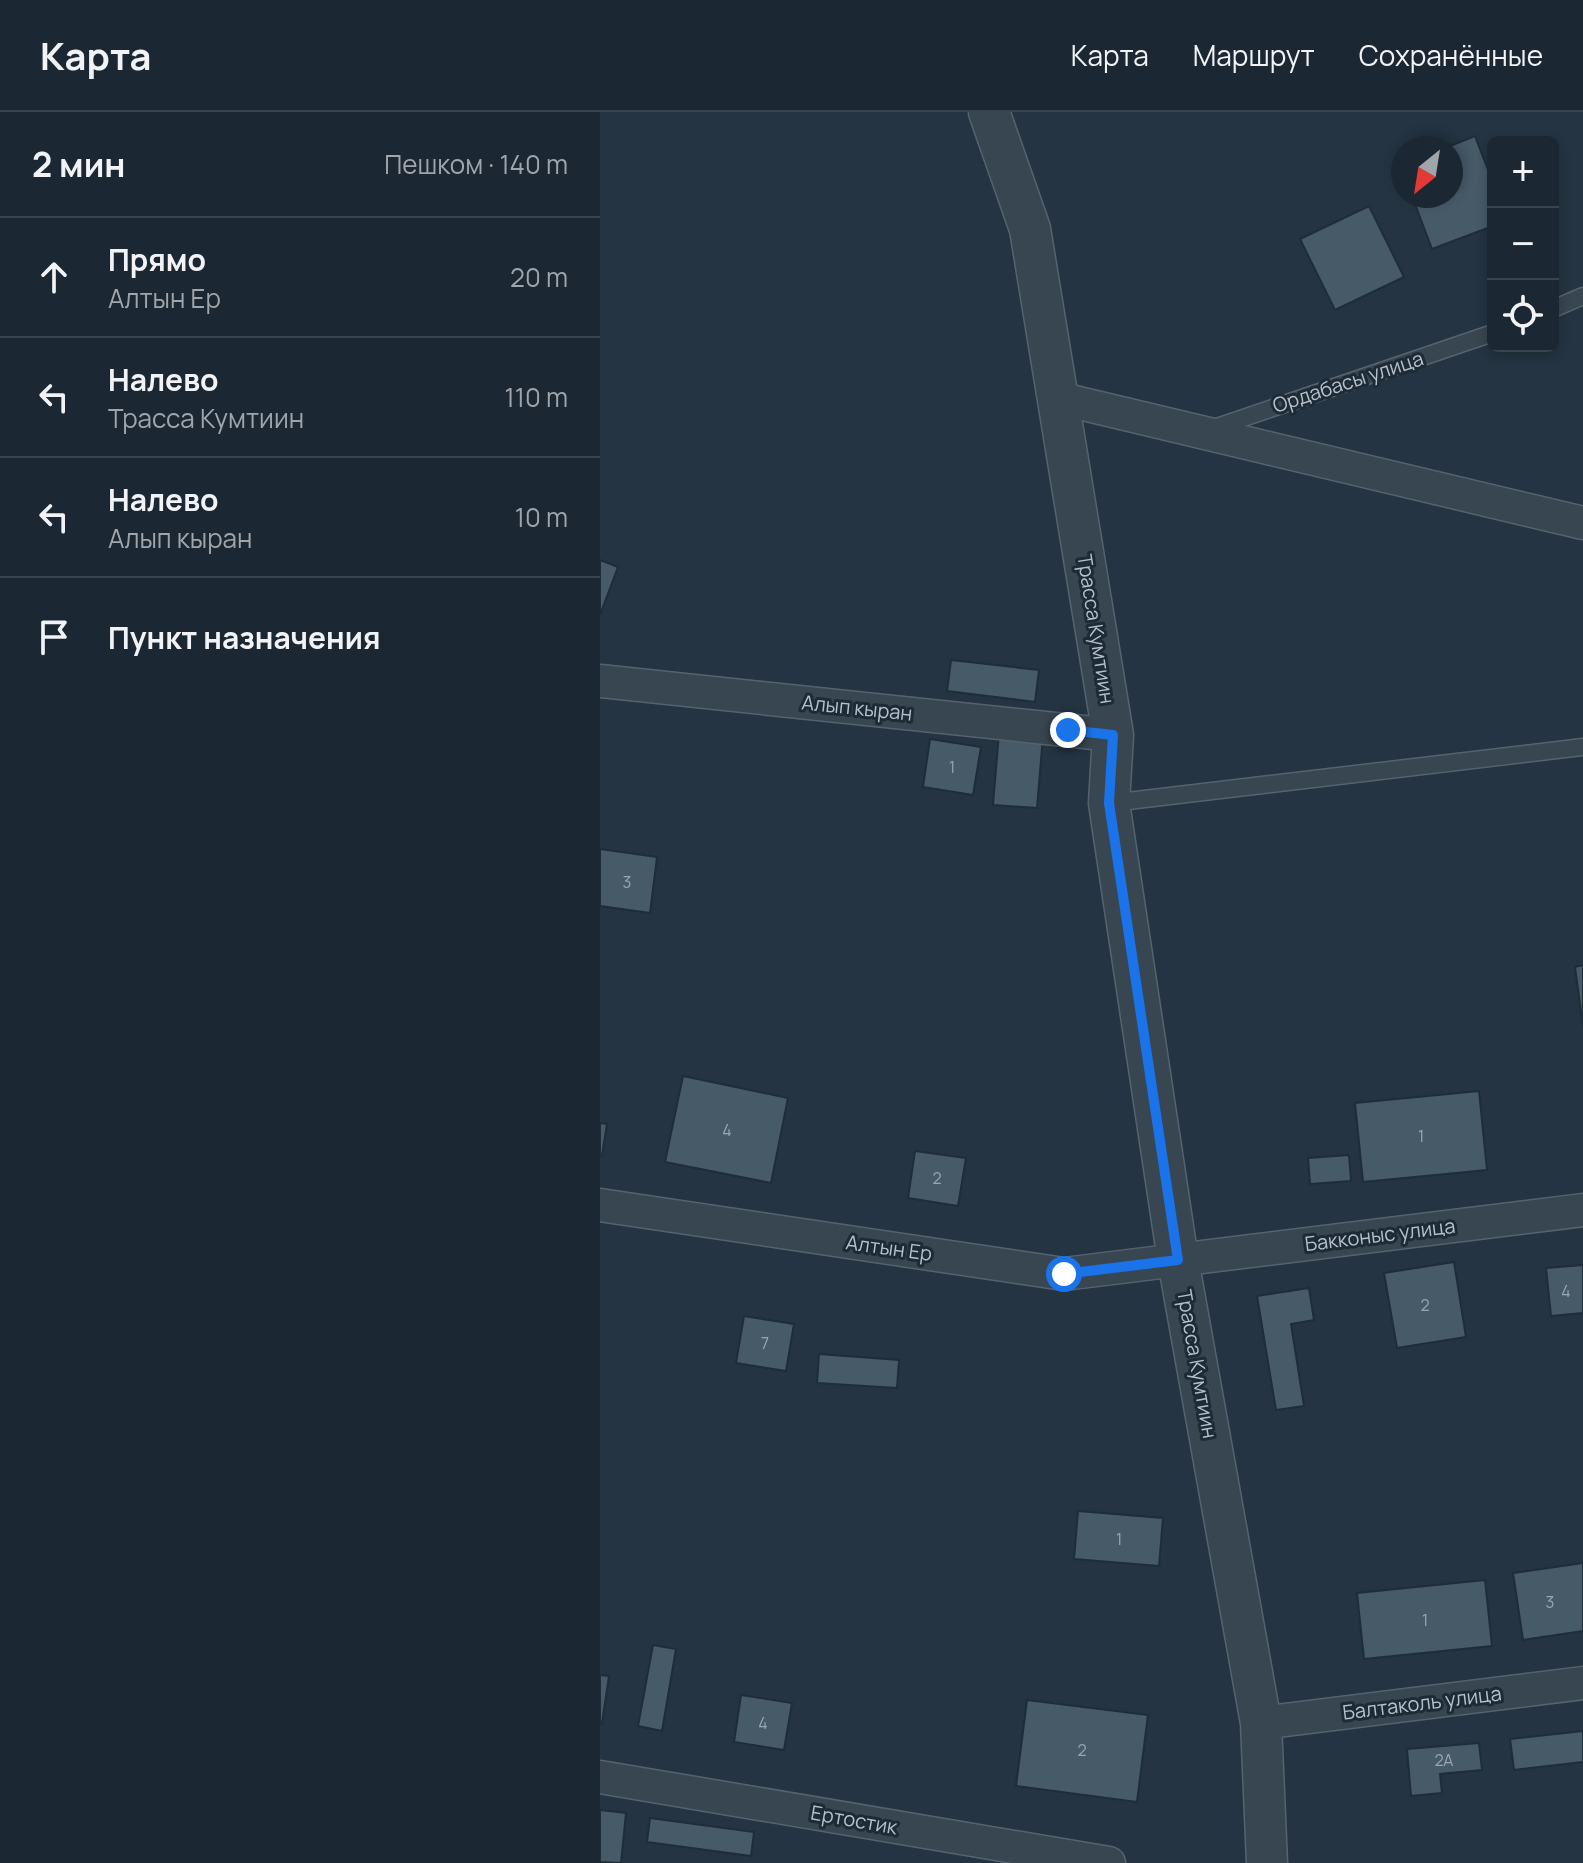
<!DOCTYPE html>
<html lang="ru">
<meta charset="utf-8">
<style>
:root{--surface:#1b2732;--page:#242f3a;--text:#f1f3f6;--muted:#a0a5ac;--line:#39444d}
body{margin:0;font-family:Manrope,sans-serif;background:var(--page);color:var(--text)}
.controls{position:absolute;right:24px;top:24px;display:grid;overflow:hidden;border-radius:12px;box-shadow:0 4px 12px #0003}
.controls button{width:72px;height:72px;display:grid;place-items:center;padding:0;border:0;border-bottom:2px solid var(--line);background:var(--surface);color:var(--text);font:40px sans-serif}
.compass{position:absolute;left:791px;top:24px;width:72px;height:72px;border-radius:50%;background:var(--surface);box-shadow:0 4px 12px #0003;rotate:210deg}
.stop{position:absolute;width:24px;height:24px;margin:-18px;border:6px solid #1a73e8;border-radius:50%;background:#fff}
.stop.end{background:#1a73e8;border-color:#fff;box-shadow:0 2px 8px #0008}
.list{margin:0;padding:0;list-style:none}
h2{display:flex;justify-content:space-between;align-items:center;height:104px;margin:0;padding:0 32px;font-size:34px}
h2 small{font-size:26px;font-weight:400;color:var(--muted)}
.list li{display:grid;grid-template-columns:52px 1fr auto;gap:24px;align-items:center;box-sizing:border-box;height:120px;padding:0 32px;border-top:2px solid var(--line)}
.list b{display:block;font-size:30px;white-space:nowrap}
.list p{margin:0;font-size:26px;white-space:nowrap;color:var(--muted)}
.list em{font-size:26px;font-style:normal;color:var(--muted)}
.icon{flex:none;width:44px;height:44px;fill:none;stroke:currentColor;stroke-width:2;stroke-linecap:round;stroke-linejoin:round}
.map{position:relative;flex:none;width:983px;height:1751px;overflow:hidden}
header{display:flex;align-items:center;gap:48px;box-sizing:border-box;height:112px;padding:0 40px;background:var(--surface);border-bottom:2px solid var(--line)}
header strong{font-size:38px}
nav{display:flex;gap:44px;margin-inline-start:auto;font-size:28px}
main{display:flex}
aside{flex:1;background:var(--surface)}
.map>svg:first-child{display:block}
</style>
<header>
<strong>Карта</strong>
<nav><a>Карта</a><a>Маршрут</a><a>Сохранённые</a></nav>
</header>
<main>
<aside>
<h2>2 мин<small>Пешком · 140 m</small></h2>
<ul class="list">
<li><svg class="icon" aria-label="ahead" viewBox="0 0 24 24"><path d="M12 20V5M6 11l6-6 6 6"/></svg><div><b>Прямо</b><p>Алтын Ер</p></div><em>20 m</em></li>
<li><svg class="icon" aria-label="left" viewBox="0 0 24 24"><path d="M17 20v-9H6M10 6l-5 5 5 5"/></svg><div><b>Налево</b><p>Трасса Кумтиин</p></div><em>110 m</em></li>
<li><svg class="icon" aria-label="left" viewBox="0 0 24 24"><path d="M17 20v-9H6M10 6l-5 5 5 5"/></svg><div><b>Налево</b><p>Алып кыран</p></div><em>10 m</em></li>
<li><svg class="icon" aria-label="arrive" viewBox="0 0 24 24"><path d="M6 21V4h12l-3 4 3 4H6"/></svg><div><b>Пункт назначения</b></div></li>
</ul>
</aside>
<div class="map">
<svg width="983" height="1751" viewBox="0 0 983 1751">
<rect width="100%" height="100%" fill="#243442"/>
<!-- building -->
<g fill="#475a68" stroke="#1f2d38" stroke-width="2">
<polygon points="875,24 893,71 893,114 832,137 812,84 851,84 851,36 845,36"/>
<polygon points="769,94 804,165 735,198 700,127"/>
<polygon points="0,448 18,455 0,503"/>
<polygon points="351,548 439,558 435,590 347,579"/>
<polygon points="399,621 443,624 437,696 393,693"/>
<polygon points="330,627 381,635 373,683 323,675"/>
<polygon points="0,737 57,745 50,801 0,794"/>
<polygon points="983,853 983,915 975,855"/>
<polygon points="83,964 188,986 171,1071 65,1050"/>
<polygon points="879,979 887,1058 763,1070 755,991"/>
<polygon points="0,1011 7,1012 2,1044 0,1043"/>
<polygon points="315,1039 366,1046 358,1094 308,1086"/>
<polygon points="749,1043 751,1069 710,1072 708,1046"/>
<polygon points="854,1150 866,1225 797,1236 784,1161"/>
<polygon points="983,1153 983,1201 951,1204 946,1156"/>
<polygon points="709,1176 714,1208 691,1212 704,1294 676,1298 657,1184"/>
<polygon points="144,1204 194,1212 186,1259 136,1251"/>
<polygon points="219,1242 299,1248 297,1276 217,1271"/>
<polygon points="478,1399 563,1406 559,1454 474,1447"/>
<polygon points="983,1451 983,1519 923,1528 913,1461"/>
<polygon points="885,1468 892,1534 764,1547 757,1481"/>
<polygon points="53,1533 76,1537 62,1619 38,1614"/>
<polygon points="0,1563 9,1564 2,1612 0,1611"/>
<polygon points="141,1583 192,1591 184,1638 134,1630"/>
<polygon points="427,1588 548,1603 537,1690 416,1674"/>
<polygon points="983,1619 983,1650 914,1658 910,1627"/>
<polygon points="879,1631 882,1658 840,1662 842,1681 811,1684 807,1637"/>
<polygon points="0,1698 26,1701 21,1751 0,1750"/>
<polygon points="50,1706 154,1720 151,1744 47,1730"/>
</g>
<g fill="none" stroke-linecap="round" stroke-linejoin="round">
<!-- service casing -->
<g stroke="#56636f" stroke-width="19">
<g id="service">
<polyline points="953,197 983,184"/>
<polyline points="608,318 893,221"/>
<polyline points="511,691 983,635"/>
</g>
</g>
<!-- minor casing -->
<g stroke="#56636f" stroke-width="35">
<g id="minor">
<polyline points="458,286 983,411"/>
<polyline points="0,569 513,623"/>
<polyline points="0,1093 464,1162 983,1098"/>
<polyline points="661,1611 983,1571"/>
<polyline points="0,1665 509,1751"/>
</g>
</g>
<!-- tertiary casing -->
<g stroke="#56636f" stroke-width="43">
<polyline id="tertiary" points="389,0 430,117 513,623 509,691 578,1148 661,1611 667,1751"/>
</g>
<!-- service -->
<use href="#service" stroke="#384651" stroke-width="16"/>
<!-- minor -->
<use href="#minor" stroke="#384651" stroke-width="32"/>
<!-- tertiary -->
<use href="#tertiary" stroke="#384651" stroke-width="40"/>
</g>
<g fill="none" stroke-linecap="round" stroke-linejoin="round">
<!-- route -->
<polyline stroke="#1a73e8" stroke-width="10" points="464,1162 578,1148 509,691 513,623 468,618"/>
</g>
<g text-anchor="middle" stroke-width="6" stroke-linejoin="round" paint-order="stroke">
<!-- number labels -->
<g font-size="16" fill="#9aa6b3">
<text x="352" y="661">1</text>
<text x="27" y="776">3</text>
<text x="127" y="1024">4</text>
<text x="821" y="1030">1</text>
<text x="337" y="1072">2</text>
<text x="966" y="1185">4</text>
<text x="825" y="1199">2</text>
<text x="165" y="1237">7</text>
<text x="519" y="1433">1</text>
<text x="950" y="1496">3</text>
<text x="825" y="1514">1</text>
<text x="163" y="1617">4</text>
<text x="482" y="1644">2</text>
<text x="844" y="1654">2А</text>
</g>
<!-- street labels -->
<g font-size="20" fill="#b5c0cc" stroke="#1d2b36">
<text transform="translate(748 270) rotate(-18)" y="7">Ордабасы улица</text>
<text transform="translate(496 517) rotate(81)" y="7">Трасса Кумтиин</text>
<text transform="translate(257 596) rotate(6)" y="7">Алып кыран</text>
<text transform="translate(780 1123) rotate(-7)" y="7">Бакконыс улица</text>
<text transform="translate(289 1136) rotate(8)" y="7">Алтын Ер</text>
<text transform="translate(597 1252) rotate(80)" y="7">Трасса Кумтиин</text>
<text transform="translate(822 1591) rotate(-7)" y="7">Балтаколь улица</text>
<text transform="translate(254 1708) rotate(10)" y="7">Ертостик</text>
</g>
</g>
</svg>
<div class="controls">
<button>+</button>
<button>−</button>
<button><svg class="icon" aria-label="locate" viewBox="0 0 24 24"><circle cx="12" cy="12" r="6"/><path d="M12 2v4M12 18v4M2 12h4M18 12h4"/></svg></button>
</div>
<svg class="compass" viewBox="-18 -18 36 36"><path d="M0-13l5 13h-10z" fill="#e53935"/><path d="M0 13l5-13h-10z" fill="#a0a5ac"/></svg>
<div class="stop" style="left:464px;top:1162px"></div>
<div class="stop end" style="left:468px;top:618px"></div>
</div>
</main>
